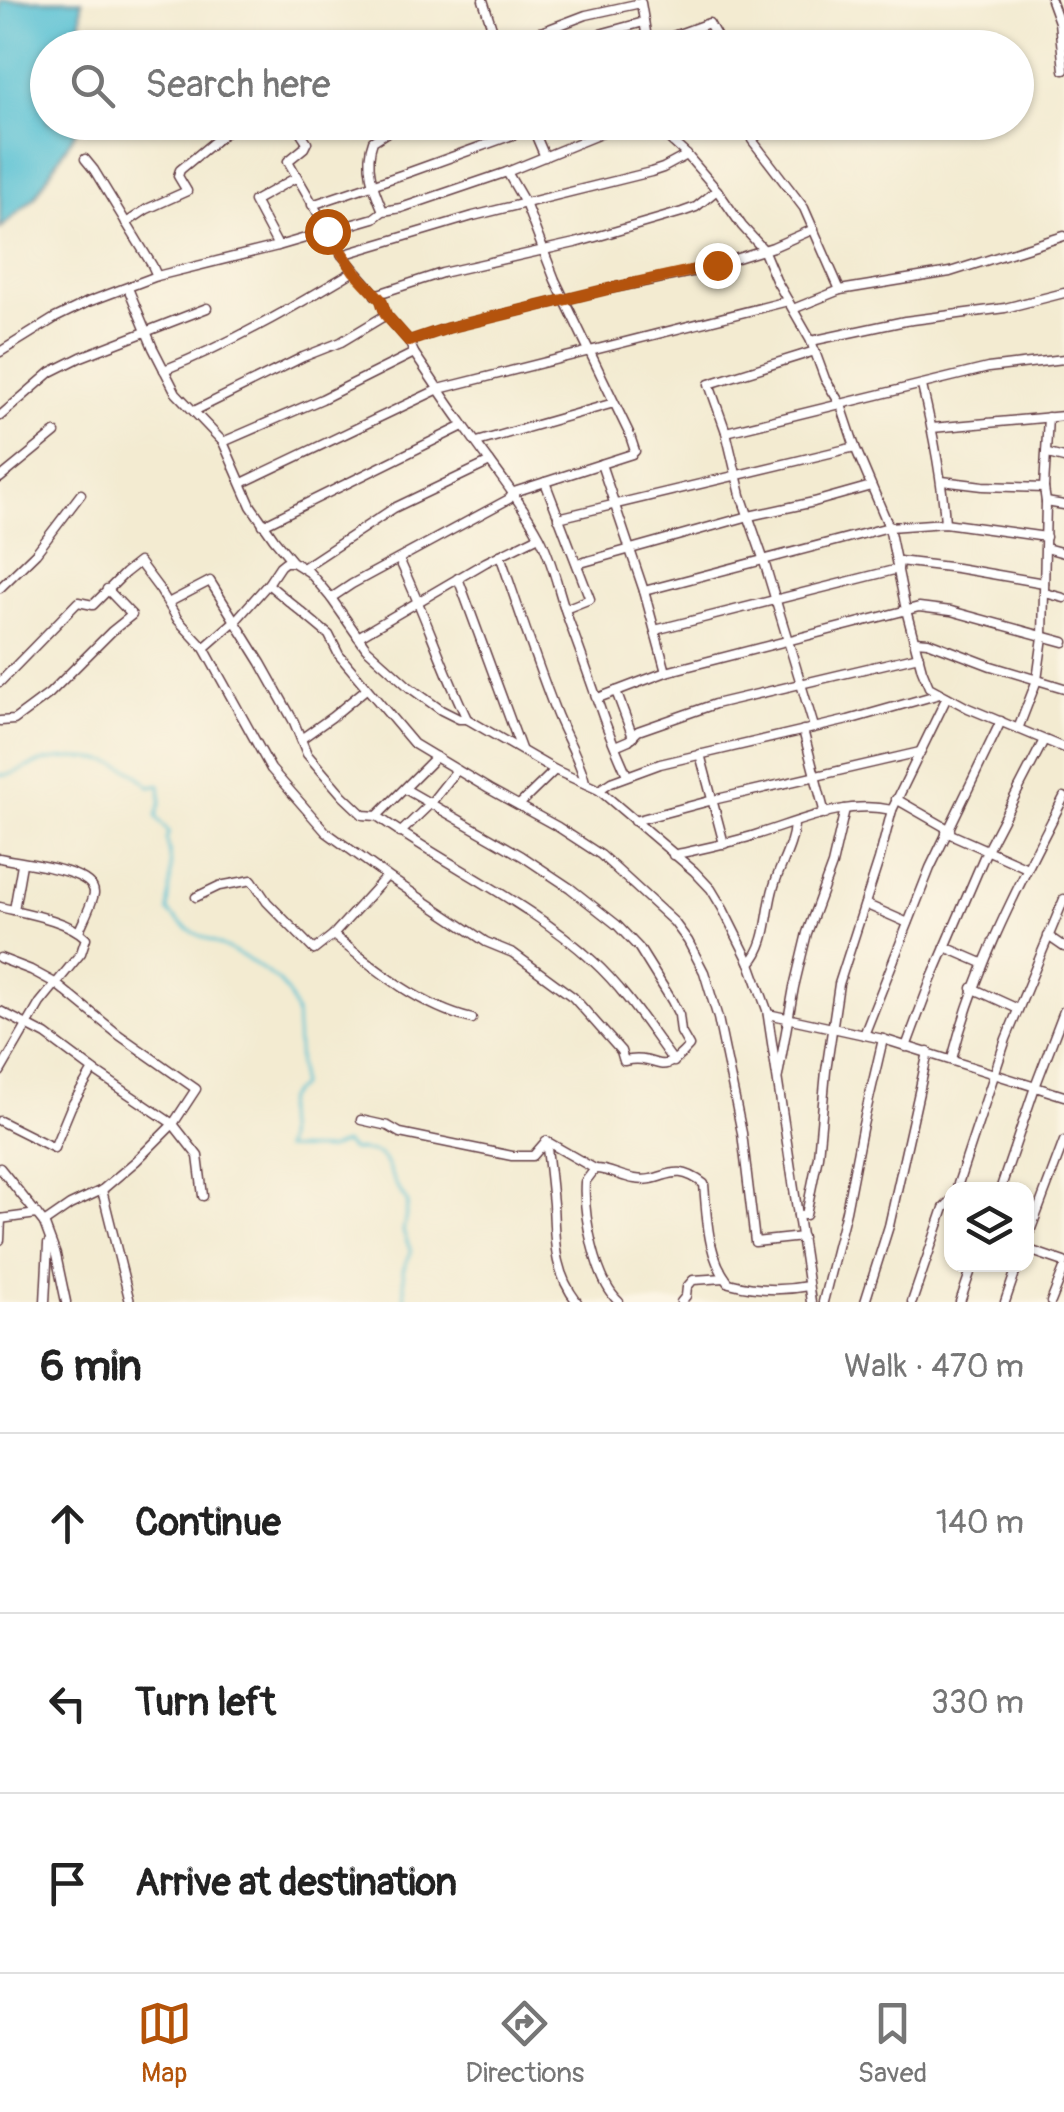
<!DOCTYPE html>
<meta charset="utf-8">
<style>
:root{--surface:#fff;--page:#f6f6f6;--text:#222;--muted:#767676;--line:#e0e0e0;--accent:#b45309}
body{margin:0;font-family:Pangolin,sans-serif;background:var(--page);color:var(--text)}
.controls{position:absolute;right:30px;bottom:30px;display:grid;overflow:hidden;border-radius:20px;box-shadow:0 2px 8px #0004}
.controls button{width:90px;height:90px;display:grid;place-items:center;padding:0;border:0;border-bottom:2px solid var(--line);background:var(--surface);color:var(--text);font:50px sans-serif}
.stop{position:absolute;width:30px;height:30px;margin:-22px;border:8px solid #b45309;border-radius:50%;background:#fff}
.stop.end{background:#b45309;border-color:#fff;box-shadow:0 2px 10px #0008}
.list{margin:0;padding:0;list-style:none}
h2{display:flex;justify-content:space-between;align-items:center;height:130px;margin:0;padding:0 40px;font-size:42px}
h2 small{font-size:32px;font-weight:400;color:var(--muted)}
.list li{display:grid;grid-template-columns:65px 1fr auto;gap:30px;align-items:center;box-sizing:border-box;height:180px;padding:0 40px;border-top:2px solid var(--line)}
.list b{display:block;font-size:38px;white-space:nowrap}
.list em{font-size:32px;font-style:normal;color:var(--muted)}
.icon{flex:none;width:55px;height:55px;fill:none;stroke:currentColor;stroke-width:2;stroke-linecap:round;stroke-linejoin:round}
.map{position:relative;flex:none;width:1064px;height:1302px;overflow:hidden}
.search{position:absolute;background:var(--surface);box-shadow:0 2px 8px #0004;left:30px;right:30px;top:30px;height:110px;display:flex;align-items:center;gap:25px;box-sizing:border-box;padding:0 35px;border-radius:55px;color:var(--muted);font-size:38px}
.sheet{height:670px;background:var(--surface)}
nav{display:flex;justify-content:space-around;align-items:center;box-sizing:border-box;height:140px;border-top:2px solid var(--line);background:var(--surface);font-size:28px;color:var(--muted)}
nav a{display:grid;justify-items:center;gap:5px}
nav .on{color:var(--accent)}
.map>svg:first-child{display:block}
</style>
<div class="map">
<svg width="1064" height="1302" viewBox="0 0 1064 1302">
<rect width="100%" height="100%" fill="#fcf5e5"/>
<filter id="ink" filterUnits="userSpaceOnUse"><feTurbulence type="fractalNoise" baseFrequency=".01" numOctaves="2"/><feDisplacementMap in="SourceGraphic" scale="20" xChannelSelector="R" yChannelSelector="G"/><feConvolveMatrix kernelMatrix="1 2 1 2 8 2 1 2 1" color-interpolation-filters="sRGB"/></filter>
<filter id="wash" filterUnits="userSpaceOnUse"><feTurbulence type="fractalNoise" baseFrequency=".0048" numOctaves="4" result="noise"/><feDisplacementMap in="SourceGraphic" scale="40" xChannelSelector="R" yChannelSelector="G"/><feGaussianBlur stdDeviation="2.25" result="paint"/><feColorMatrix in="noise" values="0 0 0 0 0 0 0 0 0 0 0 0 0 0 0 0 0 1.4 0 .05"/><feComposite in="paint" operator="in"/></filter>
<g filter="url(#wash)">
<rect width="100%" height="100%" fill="#f3ebd1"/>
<!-- water -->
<polygon fill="#58c1d4" stroke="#517080" stroke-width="2.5" points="0,0 82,0 80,40 82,47 48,48 48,122 81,123 35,197 0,229"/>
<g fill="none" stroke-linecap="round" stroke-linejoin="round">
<!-- stream -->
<path stroke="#58c1d4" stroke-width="2.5" d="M0,775C14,776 24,767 38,763C65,755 108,756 132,771C139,775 145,782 150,787L160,785L161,801L156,817L169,832L166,839C175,863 169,887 168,912L189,930L248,959L279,981L289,995L296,1013L300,1086C296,1090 290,1093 287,1098C279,1113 290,1133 283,1149L328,1150L344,1143L351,1150C385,1151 381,1154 394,1181C398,1189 403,1196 408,1203L403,1231L411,1252L403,1270L405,1302"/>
</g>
</g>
<g filter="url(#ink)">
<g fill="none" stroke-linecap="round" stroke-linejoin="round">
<!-- minor casing -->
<g stroke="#633e44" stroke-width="11">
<g id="minor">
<polyline points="483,0 494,34 502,48"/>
<polyline points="1051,0 1059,22 1064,70"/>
<polyline points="539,32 545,48"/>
<polyline points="502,47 586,15 641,3 648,44"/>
<polyline points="570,48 596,35 644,22"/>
<polyline points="640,48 709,23 723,48"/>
<path d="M294,122L307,142L304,148L288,161L342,255L381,300L386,315L409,341L414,353C430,376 445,400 462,423C488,461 518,496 540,537C554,564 559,595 570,624C581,653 591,682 601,711C608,732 618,754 627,775"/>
<polyline points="530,122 545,157"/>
<polyline points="752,122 760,133 752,140 804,208 840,290"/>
<polyline points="673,142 695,132 739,122"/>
<polyline points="85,159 94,170 152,265 157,276"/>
<polyline points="312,205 410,172 532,128"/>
<path d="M383,211C373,188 364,165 373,141L403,122"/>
<polyline points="126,223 147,209 187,191 178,176 180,170 238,122"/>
<polyline points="278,246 254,201 297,177"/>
<polyline points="342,255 473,216 651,172 663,168 687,155"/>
<polyline points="128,288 153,348 176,393 223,442 251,506 274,539 293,562 309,572 331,598 366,648 409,687 441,710 459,719 467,719 555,770 599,790 694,871 711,889 723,909 750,963 767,1010 811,1302"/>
<polyline points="375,295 442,273 575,243 682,212 696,207 717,190"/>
<polyline points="793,309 840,290 950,272 1064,236"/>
<polyline points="409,341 448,328 608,289 696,271 773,247 814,229"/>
<polyline points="811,341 905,321 1005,308 1064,293"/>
<polyline points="0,352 55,318 88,302 157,276 278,246 374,218 383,211 401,208 507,172 610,130 628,125 646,127 664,134 687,155 717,190 742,226 763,249 776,280 811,341 825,379 841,405 855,447 889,527 906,610 922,670 929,687 968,708 1064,748"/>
<path d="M164,370C232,343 292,308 354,271"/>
<path d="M922,386C933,432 942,476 945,523"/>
<polyline points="194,411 303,357 341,342 386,315"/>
<polyline points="0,416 51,372 81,357 207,308"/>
<polyline points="932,428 1064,416"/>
<polyline points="726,432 988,368 1064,359"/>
<polyline points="223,442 322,399 414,353"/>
<polyline points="477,442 614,403"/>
<polyline points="1048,454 1064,458"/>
<polyline points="601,464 644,591 666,672"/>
<polyline points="0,478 55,433"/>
<polyline points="942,481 983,486 1044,488"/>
<polyline points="545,482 590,599 565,609"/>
<polyline points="242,483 439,389 788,301"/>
<polyline points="1046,502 1064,505"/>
<polyline points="558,518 855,447"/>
<polyline points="263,525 463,426"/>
<polyline points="1046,548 1064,553"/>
<path d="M500,555C518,607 535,659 555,710C564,734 579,757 585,782"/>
<path d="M399,559C424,612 442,667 467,719"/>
<polyline points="577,564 749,516 814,502 871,486"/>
<polyline points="303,568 394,508 490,462"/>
<polyline points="458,578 521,749"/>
<polyline points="268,584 329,635 339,655 414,744 489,789 558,827 601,855 674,922 688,941 704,972 718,1018 742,1133 755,1242 802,1237"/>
<polyline points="0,588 36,553 81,494"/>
<polyline points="644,591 889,527 945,523 1046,537"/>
<polyline points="1045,593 1064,598"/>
<polyline points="331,598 352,584 509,499 514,492 632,454 635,451 629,433 555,280 525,203 507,172"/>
<path d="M168,603L210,581L261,663L294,722L307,754L343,796L363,815L377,816C447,866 529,902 593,961C625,990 649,1028 674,1062"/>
<polyline points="655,630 898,569 899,561 957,568 1044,583"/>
<polyline points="358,637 486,562 539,536"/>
<polyline points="915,641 928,642 991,666 1064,688"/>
<polyline points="204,648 237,619 268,584 280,566 285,562 293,562"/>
<path d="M0,682L78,602L93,605L125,573L139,562L160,590L178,620L204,648L271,769L326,832L387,876L486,942L513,953L573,997L621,1051L624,1061C661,1053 657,1082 689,1046L681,1032L679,1015L672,1001L639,948L617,925L570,888L522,856L405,789"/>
<polyline points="616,691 633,737"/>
<polyline points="598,698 666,672 919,607 951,611 1064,642"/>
<polyline points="0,721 14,720 49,694 112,631 132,615 107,589"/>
<polyline points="814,727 763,558 741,495 726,432 709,384 815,351"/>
<polyline points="1018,729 1037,680 1043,637 1046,502 1044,488 1048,417"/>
<polyline points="803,730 825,814"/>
<polyline points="301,739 332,717 366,689"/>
<polyline points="615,746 629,740 638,731 715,704 919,656"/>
<polyline points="700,754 724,844"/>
<polyline points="599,790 611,782 660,764 848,720 940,694"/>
<polyline points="896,799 950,830"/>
<polyline points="519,805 555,770"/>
<polyline points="377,816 436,757"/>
<polyline points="634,821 717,799 920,752"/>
<polyline points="946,832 1027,868"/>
<polyline points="400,833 430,804 457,770"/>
<path d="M673,855C700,849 726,844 752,836C796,823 845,799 892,810"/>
<path d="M0,858C19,863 94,869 94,893C93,902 83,921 79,931"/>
<polyline points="196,897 219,886 252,880 267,902 314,950 333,935 387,876"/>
<polyline points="865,904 908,923"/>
<path d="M0,907C25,913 68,920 86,938L81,953L40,1003L0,1072"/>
<polyline points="14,910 22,864"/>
<path d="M333,935C375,969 419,1006 472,1019"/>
<polyline points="1048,936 1064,947"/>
<polyline points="945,947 982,963"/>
<polyline points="0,958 31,970 55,983 119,1035 196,1089 173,1124 136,1161 102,1190 70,1205 44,1223"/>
<path d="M750,963C769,943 766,910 774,886C780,865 793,846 794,824"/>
<polyline points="972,988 1018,1009"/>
<polyline points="0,1011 46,1035 93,1070 173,1124 198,1156 203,1196"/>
<polyline points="768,1014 883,1039 1064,1096"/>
<polyline points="864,1035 930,868 1001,721"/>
<polyline points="906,1047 931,980 987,850 1044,740"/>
<path d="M952,1059C977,962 1019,885 1064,797"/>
<polyline points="778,1076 794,987 807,933 832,865 845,809"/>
<polyline points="361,1120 388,1126 400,1133 512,1156 533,1156 546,1141"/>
<polyline points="0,1121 54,1148 71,1107 93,1070"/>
<path d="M546,1141L595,1169C609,1169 621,1177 635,1179C666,1184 671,1159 704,1184C707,1218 707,1256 729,1283C755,1290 782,1291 808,1286"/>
<path d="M546,1141C549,1162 551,1183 553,1204C555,1241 553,1271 577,1302"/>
<polyline points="0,1168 44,1223 56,1255 66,1302"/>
<path d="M595,1169L585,1182C583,1214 595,1280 619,1302"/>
<polyline points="102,1190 130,1302"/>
<polyline points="956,1190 1006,1039 1064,899"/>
<polyline points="1000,1190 1035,1087 1064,1011"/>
<polyline points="798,1215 806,1215 818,1156 826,1071 839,984 879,860 892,810 947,697"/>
<polyline points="0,1219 37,1214"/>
<polyline points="0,1240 1,1219"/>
<polyline points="1026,1242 1064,1141"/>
<polyline points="1026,1249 1064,1262"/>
<polyline points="45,1302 48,1244"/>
<polyline points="681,1302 686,1296 687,1287 693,1280 725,1278"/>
<polyline points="823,1302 846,1211 862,1129 883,1039"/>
<polyline points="865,1302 889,1226 928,1052"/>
<polyline points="912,1302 944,1208 952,1200"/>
<polyline points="960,1302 973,1264"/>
<polyline points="1005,1302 1018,1264"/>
<polyline points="1051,1302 1064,1269"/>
</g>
</g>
<!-- minor -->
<use href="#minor" stroke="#fff" stroke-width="8"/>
</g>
</g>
<g fill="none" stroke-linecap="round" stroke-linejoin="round" filter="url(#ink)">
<!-- route -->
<polyline stroke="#b45309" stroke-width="12" points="327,231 354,271 381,300 386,315 409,341 448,328 608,289 717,265"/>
</g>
</svg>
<div class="controls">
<button><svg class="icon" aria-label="layers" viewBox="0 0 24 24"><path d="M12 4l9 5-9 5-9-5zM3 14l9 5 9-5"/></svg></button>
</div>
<div class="stop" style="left:327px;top:231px"></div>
<div class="stop end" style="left:717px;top:265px"></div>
<div class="search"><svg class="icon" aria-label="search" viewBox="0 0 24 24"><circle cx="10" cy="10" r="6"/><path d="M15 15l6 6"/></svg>Search here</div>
</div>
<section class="sheet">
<h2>6 min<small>Walk · 470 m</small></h2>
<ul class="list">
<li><svg class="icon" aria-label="ahead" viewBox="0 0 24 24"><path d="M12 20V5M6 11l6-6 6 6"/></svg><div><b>Continue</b></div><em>140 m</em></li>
<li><svg class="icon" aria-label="left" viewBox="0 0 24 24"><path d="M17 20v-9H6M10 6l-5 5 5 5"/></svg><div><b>Turn left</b></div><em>330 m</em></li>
<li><svg class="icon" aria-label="arrive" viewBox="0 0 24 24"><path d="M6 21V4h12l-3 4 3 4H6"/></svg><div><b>Arrive at destination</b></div></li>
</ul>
</section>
<nav>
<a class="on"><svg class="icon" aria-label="map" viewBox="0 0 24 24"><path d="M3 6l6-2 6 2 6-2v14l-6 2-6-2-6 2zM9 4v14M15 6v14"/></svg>Map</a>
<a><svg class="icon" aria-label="directions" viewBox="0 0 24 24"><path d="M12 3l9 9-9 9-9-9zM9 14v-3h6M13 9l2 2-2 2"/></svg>Directions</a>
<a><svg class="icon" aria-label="saved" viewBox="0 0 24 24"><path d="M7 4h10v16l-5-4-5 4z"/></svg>Saved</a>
</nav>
